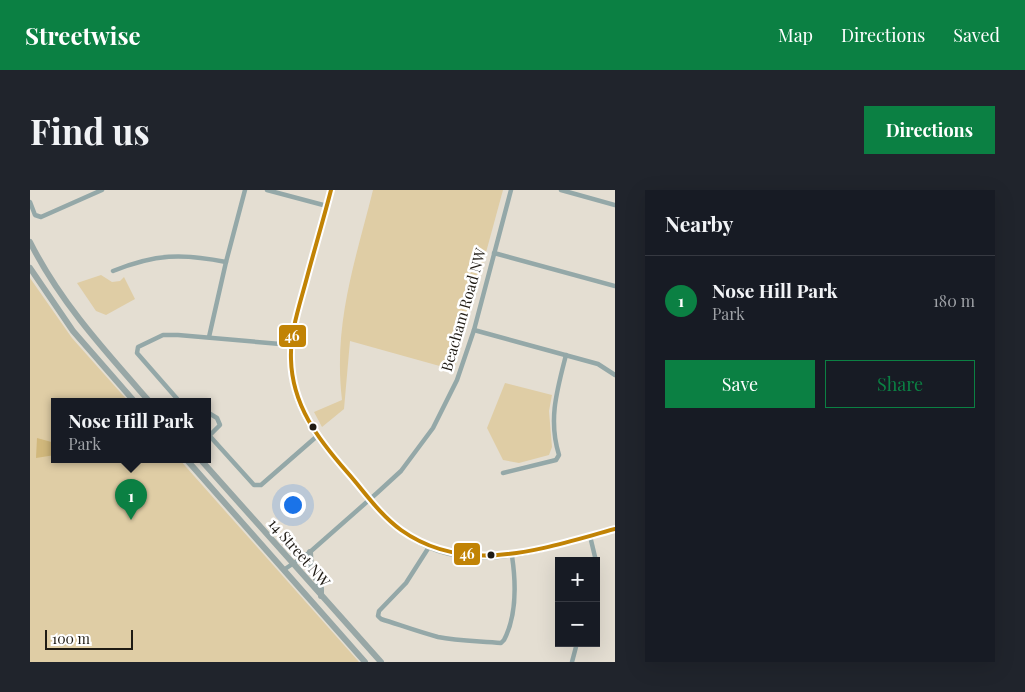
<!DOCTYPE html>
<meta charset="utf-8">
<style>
:root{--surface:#171b24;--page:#20242c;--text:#f1f3f6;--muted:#9ea1a6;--line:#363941;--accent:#0b8043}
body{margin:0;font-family:"Playfair Display",serif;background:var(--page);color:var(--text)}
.controls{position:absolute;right:15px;bottom:15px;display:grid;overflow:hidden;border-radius:0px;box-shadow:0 5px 20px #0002}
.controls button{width:45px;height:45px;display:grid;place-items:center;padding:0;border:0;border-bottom:1px solid var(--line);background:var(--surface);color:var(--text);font:25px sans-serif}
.scale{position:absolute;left:15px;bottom:12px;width:88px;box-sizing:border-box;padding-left:5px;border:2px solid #1f1b14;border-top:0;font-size:14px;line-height:18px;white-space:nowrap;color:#1f1b14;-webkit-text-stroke:4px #fff;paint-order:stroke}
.you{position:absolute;left:262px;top:314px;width:18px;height:18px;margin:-12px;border:4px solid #fff;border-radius:50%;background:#1a73e8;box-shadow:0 0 0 8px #1a73e833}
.badge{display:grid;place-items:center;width:32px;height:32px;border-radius:50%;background:var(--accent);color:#fff;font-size:16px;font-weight:700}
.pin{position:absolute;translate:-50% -41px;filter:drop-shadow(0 1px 2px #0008)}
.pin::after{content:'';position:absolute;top:26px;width:18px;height:15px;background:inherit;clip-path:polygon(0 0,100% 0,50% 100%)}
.popup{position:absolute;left:21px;top:208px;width:160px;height:65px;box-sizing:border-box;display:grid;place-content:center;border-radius:0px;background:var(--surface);filter:drop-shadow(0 1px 4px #0005);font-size:16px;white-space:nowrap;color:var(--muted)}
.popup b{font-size:19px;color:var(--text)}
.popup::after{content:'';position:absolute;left:50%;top:100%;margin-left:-10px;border:10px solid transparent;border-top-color:var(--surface)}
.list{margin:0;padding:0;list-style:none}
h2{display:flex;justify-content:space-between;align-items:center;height:65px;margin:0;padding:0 20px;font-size:21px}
h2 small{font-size:16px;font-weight:400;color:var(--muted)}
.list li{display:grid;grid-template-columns:32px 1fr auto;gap:15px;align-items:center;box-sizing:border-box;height:90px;padding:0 20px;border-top:1px solid var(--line)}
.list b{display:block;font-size:19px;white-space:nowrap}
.list p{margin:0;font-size:16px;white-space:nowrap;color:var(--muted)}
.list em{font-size:16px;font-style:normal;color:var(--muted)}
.actions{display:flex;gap:10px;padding:15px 20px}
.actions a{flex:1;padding:11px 0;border:1px solid var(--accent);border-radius:0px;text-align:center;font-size:18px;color:var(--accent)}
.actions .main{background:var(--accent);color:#fff}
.map{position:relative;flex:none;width:585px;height:472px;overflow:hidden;border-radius:0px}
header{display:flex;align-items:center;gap:30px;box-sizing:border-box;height:70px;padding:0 25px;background:var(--accent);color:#fff}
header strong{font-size:24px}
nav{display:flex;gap:28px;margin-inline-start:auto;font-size:18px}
.intro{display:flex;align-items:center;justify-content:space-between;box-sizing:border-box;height:120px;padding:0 30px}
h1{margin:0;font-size:35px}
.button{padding:12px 22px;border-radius:0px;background:var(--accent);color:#fff;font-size:18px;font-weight:700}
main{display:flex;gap:30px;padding:0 30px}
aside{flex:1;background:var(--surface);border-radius:0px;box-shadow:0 5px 20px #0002}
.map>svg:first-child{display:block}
</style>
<header>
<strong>Streetwise</strong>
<nav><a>Map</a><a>Directions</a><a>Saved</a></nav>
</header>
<div class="intro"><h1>Find us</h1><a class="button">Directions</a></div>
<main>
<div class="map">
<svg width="585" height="472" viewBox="0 0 585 472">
<rect width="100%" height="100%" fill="#e4ded2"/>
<!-- green -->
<g fill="#dfcda5">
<path d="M343,0H473L424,180L320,151L314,219L292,237L284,222L312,210C303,134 325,72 343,0Z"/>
<polygon points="71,85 82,92 90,91 94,87 105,109 76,125 66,121 47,93"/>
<polygon points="0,88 42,148 98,211 25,211 25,269 149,269 329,472 0,472"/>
<polygon points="475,193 522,205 519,221 522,257 519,265 489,273 473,270 457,238"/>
</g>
<!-- forest -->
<polygon fill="#d1b87c" points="7,248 25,253 25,265 6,268"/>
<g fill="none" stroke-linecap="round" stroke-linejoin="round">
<!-- street -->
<g stroke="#94a8a8" stroke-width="4.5">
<polyline points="237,0 297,16"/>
<polyline points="531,0 585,15"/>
<polyline points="0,12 5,25 11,27 72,0"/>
<polyline points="464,63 585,96"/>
<path d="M83,81C125,64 152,63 196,72"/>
<polyline points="444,140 568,174 585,185"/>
<polyline points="179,147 196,72 215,0"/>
<polyline points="149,211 107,163 108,157 133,145 148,145 262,155"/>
<polyline points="177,222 187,228 190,235 180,245"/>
<polyline points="177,243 224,295 231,295 286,247"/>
<path d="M473,283L526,270L529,265C518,230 527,200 536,165"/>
<polyline points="560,346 566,371"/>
<path d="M399,357L376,393L349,421L348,426L351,429C370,435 389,442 408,447C428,451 450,451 471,453L474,450C487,425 486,393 482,366"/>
<polyline points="566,372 566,381"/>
<polyline points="255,379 280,362 347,303 371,281 403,238 427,190 444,140 481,0"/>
<polyline points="542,472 547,453"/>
</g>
<!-- secondary -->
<g stroke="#98a7a6" stroke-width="6">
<path d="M301,0C293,31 284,61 276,92C269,117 261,142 261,169C261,215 287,250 317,282C334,301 351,325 371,340C435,391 515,357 585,339"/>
<path d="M0,52C30,112 75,161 119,211"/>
<polyline points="0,78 43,141 104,211"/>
<polyline points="156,269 335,472"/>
<polyline points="170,269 351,472"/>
<polyline points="280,362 281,379 291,398 291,406"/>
</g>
<!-- bus-1 casing -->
<g stroke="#fff" stroke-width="8">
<path id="bus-1" d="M301,0C293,31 284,61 276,91C269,117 260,143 261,169C262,215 288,249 317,282C334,301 349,324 371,340C437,387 514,358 585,339"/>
</g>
<!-- bus-1 -->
<use href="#bus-1" stroke="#c18305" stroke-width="4"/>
</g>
<!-- markers -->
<g fill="#1f1b14" stroke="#fff" stroke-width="2">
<circle cx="283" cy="237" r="4.5"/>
<circle cx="461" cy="365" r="4.5"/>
</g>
<g text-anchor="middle" stroke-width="5" stroke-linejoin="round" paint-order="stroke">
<!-- street labels -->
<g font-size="15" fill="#1f1b14" stroke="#fff">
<text transform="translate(434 120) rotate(-74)" y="5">Beacham Road NW</text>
<text transform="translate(269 363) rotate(49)" y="5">14 Street NW</text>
</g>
</g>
<g stroke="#fff" stroke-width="2">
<rect x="248" y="134" width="29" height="24" rx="5" fill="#c18305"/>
<rect x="423" y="352" width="28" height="24" rx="5" fill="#c18305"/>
</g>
<g font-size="14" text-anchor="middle" font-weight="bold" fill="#fff">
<text x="262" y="151">46</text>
<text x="437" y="369">46</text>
</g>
</svg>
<div class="controls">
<button>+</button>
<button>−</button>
</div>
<div class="scale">100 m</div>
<div class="you"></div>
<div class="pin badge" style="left:101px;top:330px">1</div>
<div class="popup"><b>Nose Hill Park</b>Park</div>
</div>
<aside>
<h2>Nearby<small></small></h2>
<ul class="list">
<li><span class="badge">1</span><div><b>Nose Hill Park</b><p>Park</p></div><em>180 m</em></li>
</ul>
<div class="actions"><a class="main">Save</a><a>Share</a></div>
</aside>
</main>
